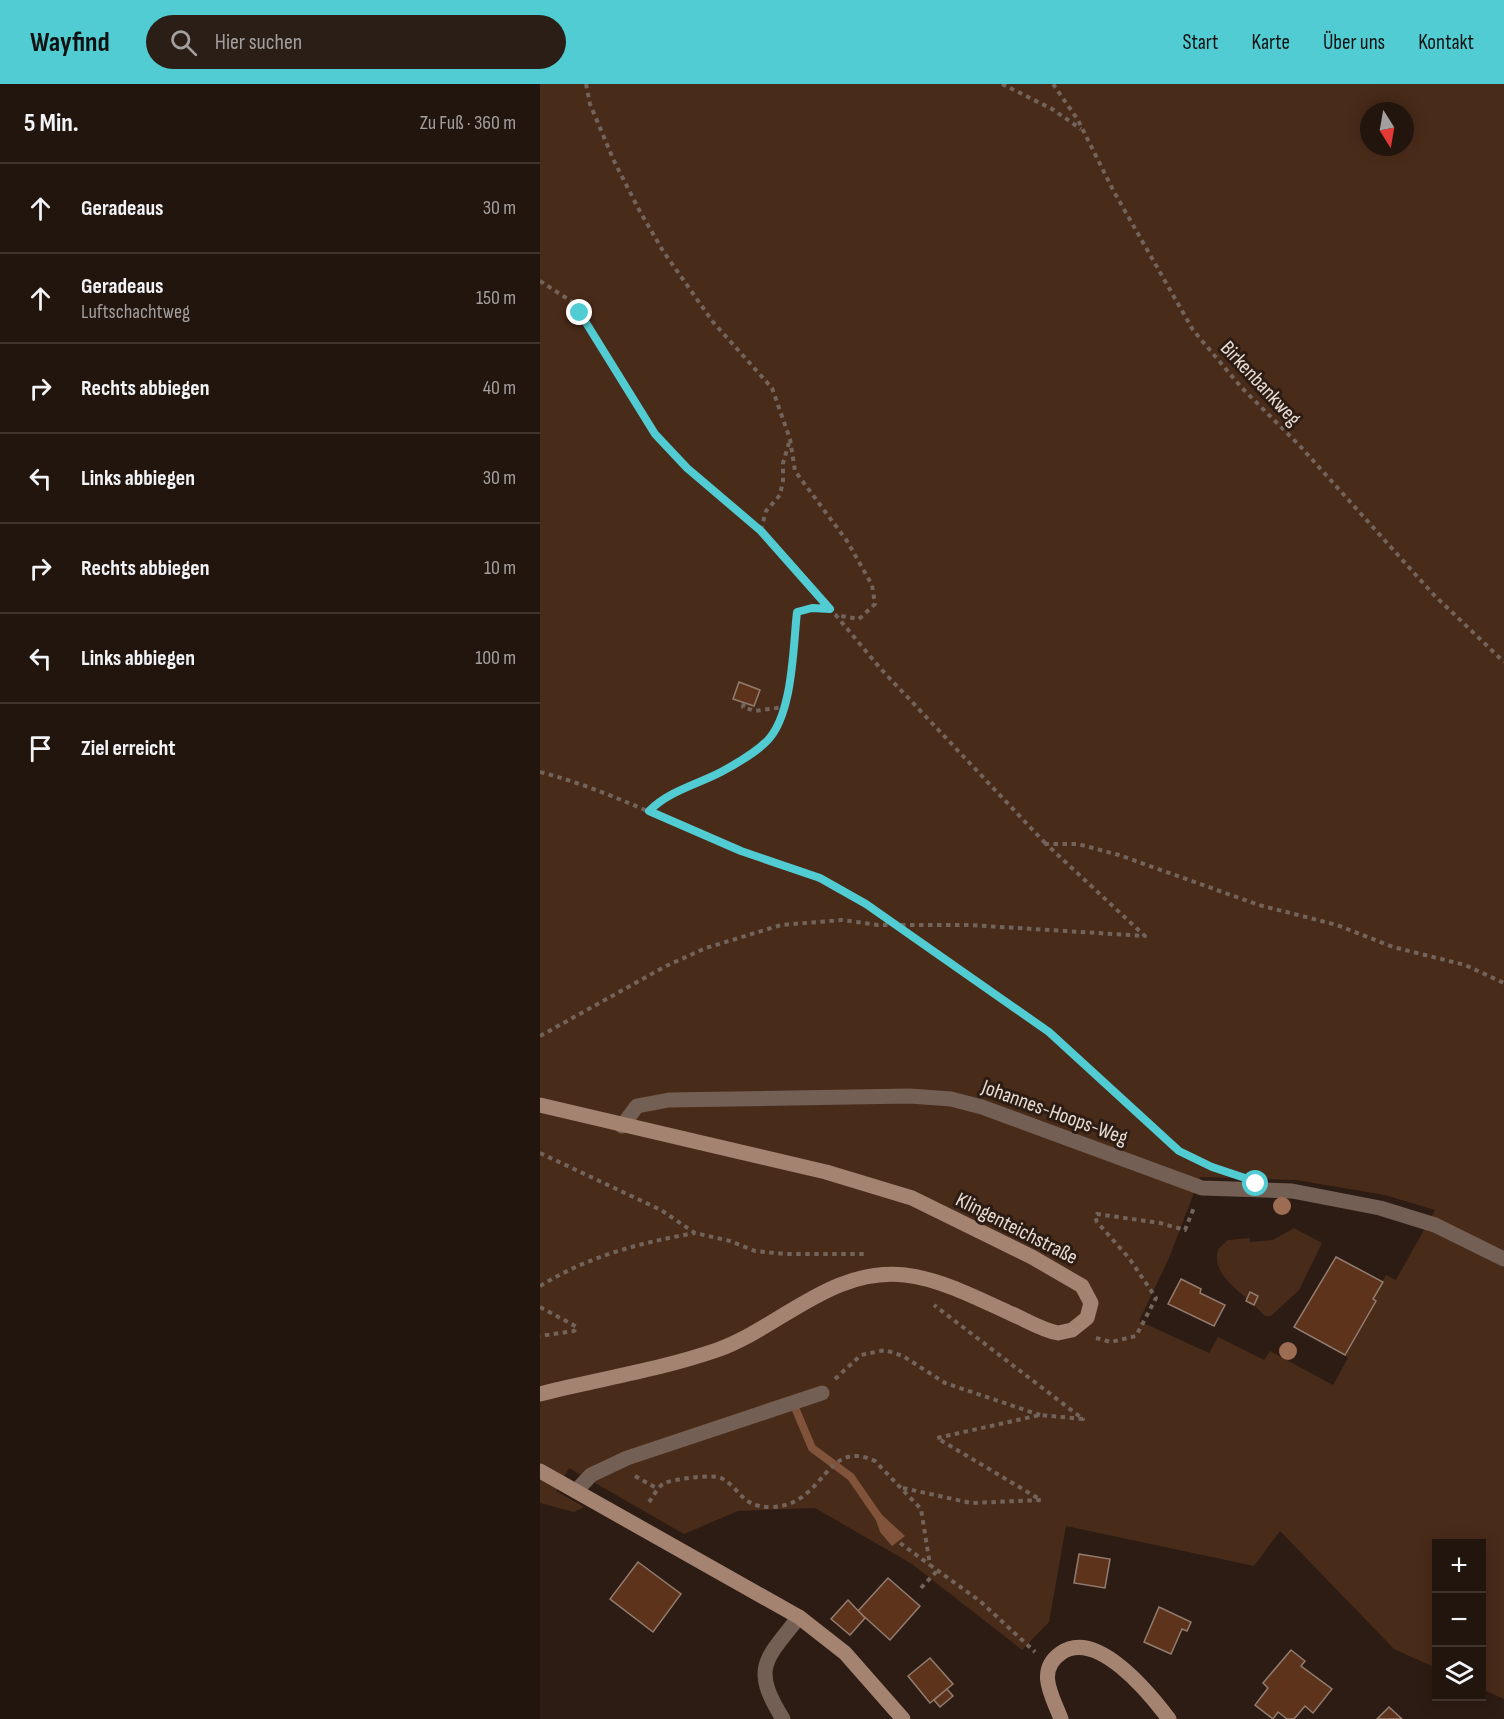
<!DOCTYPE html>
<html lang="de">
<meta charset="utf-8">
<style>
:root{--surface:#22150e;--page:#2a1e17;--text:#f1f3f6;--muted:#a29f9e;--line:#3f342e;--accent:#51ccd2}
body{margin:0;font-family:"Sofia Sans Condensed",sans-serif;background:var(--page);color:var(--text)}
.controls{position:absolute;right:18px;bottom:18px;display:grid;overflow:hidden;border-radius:0px;box-shadow:0 3px 15px #0003}
.controls button{width:54px;height:54px;display:grid;place-items:center;padding:0;border:0;border-bottom:2px solid var(--line);background:var(--surface);color:var(--text);font:30px sans-serif}
.compass{position:absolute;left:820px;top:18px;width:54px;height:54px;border-radius:50%;background:var(--surface);box-shadow:0 3px 15px #0003;rotate:169deg}
.stop{position:absolute;width:18px;height:18px;margin:-14px;border:4px solid #51ccd2;border-radius:50%;background:#fff}
.stop.end{background:#51ccd2;border-color:#fff;box-shadow:0 2px 6px #0008}
.list{margin:0;padding:0;list-style:none}
h2{display:flex;justify-content:space-between;align-items:center;height:78px;margin:0;padding:0 24px;font-size:26px}
h2 small{font-size:20px;font-weight:400;color:var(--muted)}
.list li{display:grid;grid-template-columns:39px 1fr auto;gap:18px;align-items:center;box-sizing:border-box;height:90px;padding:0 24px;border-top:2px solid var(--line)}
.list b{display:block;font-size:22px;white-space:nowrap}
.list p{margin:0;font-size:20px;white-space:nowrap;color:var(--muted)}
.list em{font-size:20px;font-style:normal;color:var(--muted)}
.icon{flex:none;width:33px;height:33px;fill:none;stroke:currentColor;stroke-width:2;stroke-linecap:round;stroke-linejoin:round}
.map{position:relative;flex:none;width:964px;height:1635px;overflow:hidden}
header{display:flex;align-items:center;gap:36px;box-sizing:border-box;height:84px;padding:0 30px;background:var(--accent);color:#111}
header strong{font-size:28px}
nav{display:flex;gap:33px;margin-inline-start:auto;font-size:21px}
.search{width:420px;height:54px;background:var(--page);display:flex;align-items:center;gap:15px;box-sizing:border-box;padding:0 21px;border-radius:33px;color:var(--muted);font-size:22px}
main{display:flex}
aside{flex:1;background:var(--surface)}
.map>svg:first-child{display:block}
</style>
<header>
<strong>Wayfind</strong>
<div class="search"><svg class="icon" aria-label="search" viewBox="0 0 24 24"><circle cx="10" cy="10" r="6"/><path d="M15 15l6 6"/></svg>Hier suchen</div>
<nav><a>Start</a><a>Karte</a><a>Über uns</a><a>Kontakt</a></nav>
</header>
<main>
<aside>
<h2>5 Min.<small>Zu Fuß · 360 m</small></h2>
<ul class="list">
<li><svg class="icon" aria-label="ahead" viewBox="0 0 24 24"><path d="M12 20V5M6 11l6-6 6 6"/></svg><div><b>Geradeaus</b></div><em>30 m</em></li>
<li><svg class="icon" aria-label="ahead" viewBox="0 0 24 24"><path d="M12 20V5M6 11l6-6 6 6"/></svg><div><b>Geradeaus</b><p>Luftschachtweg</p></div><em>150 m</em></li>
<li><svg class="icon" aria-label="right" viewBox="0 0 24 24"><path d="M7 20v-9h11M14 6l5 5-5 5"/></svg><div><b>Rechts abbiegen</b></div><em>40 m</em></li>
<li><svg class="icon" aria-label="left" viewBox="0 0 24 24"><path d="M17 20v-9H6M10 6l-5 5 5 5"/></svg><div><b>Links abbiegen</b></div><em>30 m</em></li>
<li><svg class="icon" aria-label="right" viewBox="0 0 24 24"><path d="M7 20v-9h11M14 6l5 5-5 5"/></svg><div><b>Rechts abbiegen</b></div><em>10 m</em></li>
<li><svg class="icon" aria-label="left" viewBox="0 0 24 24"><path d="M17 20v-9H6M10 6l-5 5 5 5"/></svg><div><b>Links abbiegen</b></div><em>100 m</em></li>
<li><svg class="icon" aria-label="arrive" viewBox="0 0 24 24"><path d="M6 21V4h12l-3 4 3 4H6"/></svg><div><b>Ziel erreicht</b></div></li>
</ul>
</aside>
<div class="map">
<svg width="964" height="1635" viewBox="0 0 964 1635">
<rect width="100%" height="100%" fill="#2d1c13"/>
<!-- green -->
<g fill="#492b19" fill-rule="evenodd">
<path d="M0,0H964V1615L942,1605V1460H896V1584L854,1565L740,1447L714,1482L526,1442L509,1538L482,1566L372,1480L275,1424L198,1427L144,1450L29,1384L16,1407L44,1423L34,1428L0,1419ZM829,27H865V63H829ZM660,1093L756,1096L845,1111L895,1126L856,1196L846,1191L833,1215L835,1217L805,1271L808,1274L793,1301L730,1267L724,1276L678,1253L669,1269L599,1237L629,1174Z"/>
<path d="M754,1144L782,1159L759,1206L731,1232H725L714,1221L718,1212L710,1208L707,1215C692,1201 672,1188 678,1165L688,1156L710,1154V1158L733,1156Z"/>
</g>
<!-- water -->
<polygon fill="#80533a" points="340,1429 365,1452 352,1462 340,1448 335,1433"/>
<g fill="none" stroke-linecap="round" stroke-linejoin="round">
<!-- stream -->
<polyline stroke="#80533a" stroke-width="8" points="256,1326 272,1364 311,1393 342,1438"/>
</g>
<!-- building -->
<g fill="#5d331b" stroke="#927c70" stroke-width="1.5">
<polygon points="199,598 220,606 214,622 193,615"/>
<polygon points="796,1173 843,1198 833,1215 836,1217 805,1271 754,1243"/>
<polygon points="641,1195 661,1205 660,1209 685,1221 674,1242 628,1220"/>
<polygon points="710,1208 718,1212 714,1221 706,1217"/>
<polygon points="539,1470 570,1475 565,1504 534,1499"/>
<polygon points="98,1478 141,1510 113,1548 70,1515"/>
<polygon points="348,1494 380,1522 350,1556 318,1527"/>
<polygon points="308,1516 325,1534 310,1551 291,1535"/>
<polygon points="619,1523 651,1538 647,1547 642,1545 631,1570 604,1558"/>
<polygon points="751,1566 765,1577 761,1582 792,1605 773,1629 765,1622 754,1635 747,1635 738,1628 733,1635 715,1621 728,1604 723,1599"/>
<polygon points="390,1574 413,1600 390,1619 368,1592"/>
<polygon points="407,1605 413,1612 400,1623 394,1616"/>
<polygon points="849,1623 862,1635 837,1635"/>
</g>
<g fill="none" stroke-linecap="round" stroke-linejoin="round">
<!-- path -->
<g stroke="#72635b" stroke-width="4" stroke-dasharray="4.5 4.5" stroke-linecap="butt">
<polyline points="46,0 50,20 74,77 98,124 123,167 173,238 232,304 250,355 255,387 307,457 332,501 335,520 319,535 295,531"/>
<polyline points="462,0 512,25 541,45"/>
<polyline points="513,0 538,36 573,106 653,246 701,303 760,362 893,510 964,578"/>
<polyline points="0,197 31,217 115,350 147,384 215,441 253,480 340,584 506,760"/>
<polyline points="221,446 226,427 240,411 243,397 243,379 249,359"/>
<polyline points="204,619 203,623 215,627 244,623"/>
<path d="M0,688C62,704 116,732 175,756C229,778 275,789 326,820L509,948L550,983L631,1061L650,1074L671,1082"/>
<path d="M109,727C129,707 156,701 181,688C196,680 215,669 227,657C253,631 253,563 257,528L272,524H289"/>
<polyline points="0,952 126,882 166,864 241,841 302,836 338,841 429,841 605,852 506,760 538,760 579,771 719,821 797,841 853,863 925,881 964,899"/>
<polyline points="0,1069 121,1126 155,1149 190,1157 215,1167 245,1170 328,1170"/>
<path d="M0,1202C49,1172 99,1159 155,1149"/>
<polyline points="0,1223 37,1243 34,1247 0,1252"/>
<polyline points="556,1254 571,1258 596,1252 616,1214 589,1174 557,1138 555,1133 557,1130 620,1139 645,1146 655,1121"/>
<polyline points="295,1295 321,1271 345,1266 363,1272 405,1299 500,1331"/>
<polyline points="95,1392 118,1405"/>
<polyline points="363,1404 431,1419 501,1416 397,1354 500,1331 543,1335 394,1221"/>
<path d="M109,1418C113,1413 117,1404 123,1400C131,1395 172,1390 181,1394C202,1405 200,1423 231,1423C286,1422 284,1353 335,1377L381,1425L390,1481L440,1517L495,1568"/>
<polyline points="360,1459 390,1481"/>
<polyline points="381,1504 397,1487"/>
</g>
<!-- lane -->
<polyline stroke="#745f55" stroke-width="15" points="36,1407 51,1391 87,1374 282,1309"/>
<!-- street -->
<g stroke="#745f55" stroke-width="15">
<polyline points="82,1042 97,1022 129,1016 370,1012 411,1015 442,1023 662,1104 752,1107 840,1124 895,1141 964,1175"/>
<path d="M243,1635C211,1584 225,1576 259,1533"/>
</g>
<!-- secondary -->
<g stroke="#a48371" stroke-width="15">
<path d="M0,1021L286,1088L372,1114L492,1173L542,1202L551,1219L547,1234L532,1246L518,1249C502,1246 486,1236 472,1230C439,1215 401,1195 365,1191C291,1183 241,1243 177,1266C119,1286 59,1295 0,1310"/>
<polyline points="0,1387 259,1533 305,1569 363,1635"/>
<path d="M521,1635C513,1613 495,1587 521,1569C557,1544 610,1610 629,1635"/>
</g>
</g>
<!-- trees -->
<g fill="#9d6d53">
<circle cx="742" cy="1122" r="9"/>
<circle cx="748" cy="1267" r="9"/>
</g>
<g fill="none" stroke-linecap="round" stroke-linejoin="round">
<!-- route -->
<path stroke="#51ccd2" stroke-width="8" d="M40,229L115,350L147,384L221,447L290,525L272,524L257,528C253,563 253,631 227,657C215,669 196,680 181,688C156,701 129,707 109,727L201,767L280,794L326,820L509,948L639,1067L672,1083L708,1095L716,1100"/>
</g>
<g text-anchor="middle" stroke-width="6" stroke-linejoin="round" paint-order="stroke">
<!-- street labels -->
<g font-size="21" fill="#e7dbd4" stroke="#2d1c13">
<text transform="translate(721 299) rotate(47)" y="7">Birkenbankweg</text>
<text transform="translate(515 1028) rotate(20)" y="7">Johannes-Hoops-Weg</text>
<text transform="translate(477 1144) rotate(27)" y="7">Klingenteichstraße</text>
</g>
</g>
</svg>
<div class="controls">
<button>+</button>
<button>−</button>
<button><svg class="icon" aria-label="layers" viewBox="0 0 24 24"><path d="M12 4l9 5-9 5-9-5zM3 14l9 5 9-5"/></svg></button>
</div>
<svg class="compass" viewBox="-18 -18 36 36"><path d="M0-13l5 13h-10z" fill="#e53935"/><path d="M0 13l5-13h-10z" fill="#a29f9e"/></svg>
<div class="stop" style="left:716px;top:1100px"></div>
<div class="stop end" style="left:40px;top:229px"></div>
</div>
</main>
